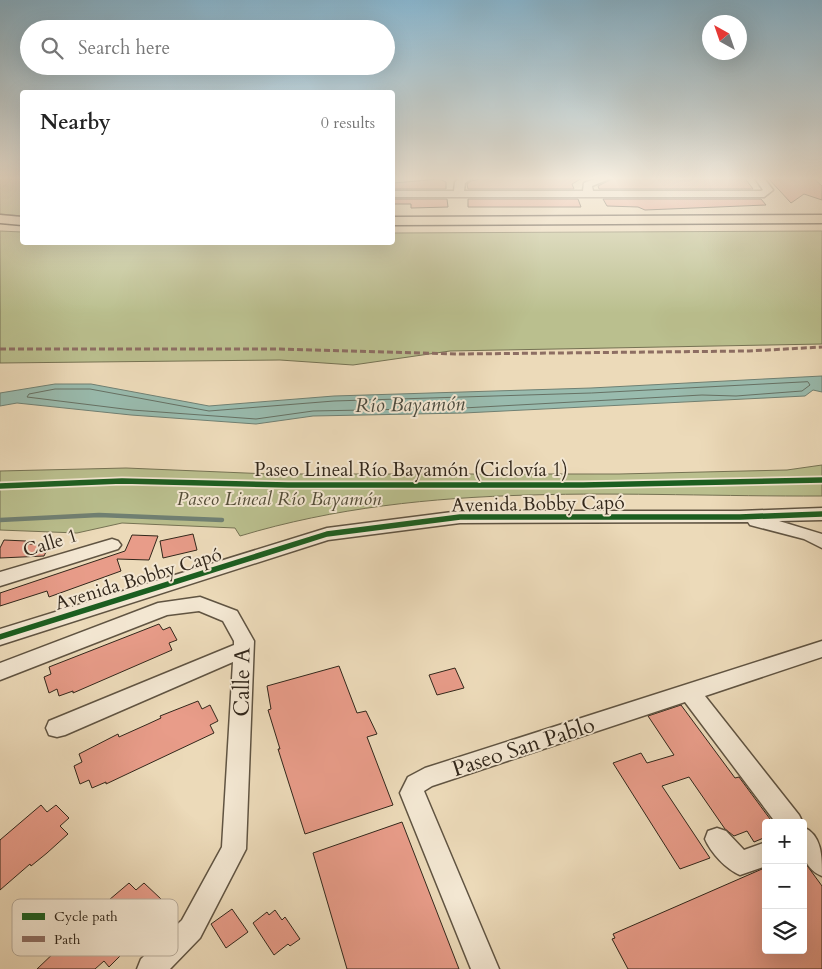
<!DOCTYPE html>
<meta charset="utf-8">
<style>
:root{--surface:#fff;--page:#f2f2f2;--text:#222;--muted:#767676;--line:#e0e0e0}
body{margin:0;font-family:Cardo,serif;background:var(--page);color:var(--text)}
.controls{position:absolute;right:15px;bottom:15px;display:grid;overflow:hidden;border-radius:5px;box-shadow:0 5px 20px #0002}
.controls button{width:45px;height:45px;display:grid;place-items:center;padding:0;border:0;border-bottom:1px solid var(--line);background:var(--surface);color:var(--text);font:25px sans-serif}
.compass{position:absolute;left:702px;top:15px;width:45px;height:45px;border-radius:50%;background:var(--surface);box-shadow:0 5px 20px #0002;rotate:320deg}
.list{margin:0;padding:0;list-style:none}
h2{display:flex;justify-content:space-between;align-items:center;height:65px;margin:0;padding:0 20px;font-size:21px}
h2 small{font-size:16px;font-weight:400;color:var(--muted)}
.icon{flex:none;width:28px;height:28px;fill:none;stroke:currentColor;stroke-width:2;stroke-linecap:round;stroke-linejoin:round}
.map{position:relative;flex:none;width:822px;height:969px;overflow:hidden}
.search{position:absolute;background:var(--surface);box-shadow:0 5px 20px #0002;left:20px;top:20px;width:375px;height:55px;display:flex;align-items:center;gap:12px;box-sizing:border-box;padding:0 18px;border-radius:28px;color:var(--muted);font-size:19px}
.panel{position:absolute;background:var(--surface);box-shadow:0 5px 20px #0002;left:20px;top:90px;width:375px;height:155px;border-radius:5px}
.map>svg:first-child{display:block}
</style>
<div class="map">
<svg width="822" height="969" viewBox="0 0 822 969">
<rect width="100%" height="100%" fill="#ecdab9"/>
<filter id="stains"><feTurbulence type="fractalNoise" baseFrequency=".004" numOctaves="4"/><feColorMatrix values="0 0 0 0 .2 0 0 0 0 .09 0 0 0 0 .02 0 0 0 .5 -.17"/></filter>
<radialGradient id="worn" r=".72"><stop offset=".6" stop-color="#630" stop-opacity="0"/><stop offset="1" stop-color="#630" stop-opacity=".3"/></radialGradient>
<!-- green -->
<g fill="#babf8e" stroke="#767354">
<polygon points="0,177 22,177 22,216 0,214"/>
<polygon points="0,231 22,232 22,242 392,242 393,233 822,231 822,344 450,351 353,365 280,360 0,363"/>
<path d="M822,465V496C627,497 429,479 240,536L235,528L122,523L77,533L0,530V471L126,468L269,474H619L787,470Z"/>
</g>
<!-- water -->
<polygon fill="#99bbae" stroke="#708073" points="822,376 822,392 813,390 805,396 464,413 313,416 256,424 131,415 17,403 0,406 0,393 55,384 91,384 209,406 334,396 591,388"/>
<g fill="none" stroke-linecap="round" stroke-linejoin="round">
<!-- shore -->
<polygon stroke="#667164" stroke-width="1" points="808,382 810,385 802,391 736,396 702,395 463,408 313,411 256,419 132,410 27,397 29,394 55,389 90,389 209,411 334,401 591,393"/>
<!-- stream -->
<polyline stroke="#708073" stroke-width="4.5" points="0,520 99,515 222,520"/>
</g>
<!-- building -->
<g fill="#e89c89" stroke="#32271b">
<polygon points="490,177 584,177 572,184 574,189 468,189 467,184 471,181"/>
<polygon points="616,177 744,177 753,189 599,189 598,186"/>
<polygon points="767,177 812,177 822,186 822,200 804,194 791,203"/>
<polygon points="439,179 446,182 446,189 394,189 394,183"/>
<polygon points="393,199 447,199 448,207 411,208 411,204 393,204"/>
<polygon points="468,199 578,199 581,207 468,207"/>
<polygon points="603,199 761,199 766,205 645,210 638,207 607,206"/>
<polygon points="193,534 197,550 163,558 160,541"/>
<polygon points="132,535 158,536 149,560 117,559 121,571 49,597 47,591 0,606 0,593 125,551"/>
<polygon points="4,540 26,541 24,544 50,544 44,556 0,558 0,548"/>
<polygon points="159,624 163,630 170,627 177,640 169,643 172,650 73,693 73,691 59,696 57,689 49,693 44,677 51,674 49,667"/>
<polygon points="339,666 357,713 366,711 377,734 367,737 393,805 305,834 278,749 280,749 268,710 271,709 267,686"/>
<polygon points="455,668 464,688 437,695 429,675"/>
<polygon points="198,701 202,709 210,705 218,721 210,725 214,733 106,784 106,782 92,788 89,780 80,784 74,766 82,762 79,754 118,734 119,737 148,724 161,718 160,716"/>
<polygon points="681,705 735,778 739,777 773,823 766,823 766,837 754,842 747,831 734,836 725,829 689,777 662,786 710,858 680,869 613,763 641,753 647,763 674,755 648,716"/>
<polygon points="41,805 47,812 56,805 69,818 60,826 68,834 47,853 31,866 30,864 0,890 0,840"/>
<polygon points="402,822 459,969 347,969 313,853"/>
<polygon points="803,860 822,886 822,969 628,969 612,939 615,938 613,934 762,869 766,874 766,950 803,950"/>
<polygon points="129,883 136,890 144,883 161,899 154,907 162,914 132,944 134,945 124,956 122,954 109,967 104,961 95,969 37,969 59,948 65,953 81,937 76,932 90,919 89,917"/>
<polygon points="232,909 248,932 226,948 211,924"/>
<polygon points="275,910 282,920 285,917 300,939 290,946 288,944 274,955 253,923 267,912 269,915"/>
</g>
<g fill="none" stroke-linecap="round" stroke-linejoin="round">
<!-- minor casing -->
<g stroke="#605442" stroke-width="3">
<g id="minor">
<polygon points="462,177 474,177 465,183 464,191 583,191 584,183 600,177 614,177 592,186 593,191 761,191 763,190 754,177 763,177 773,190 764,197 392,197 392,191 454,191 455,182"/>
<polygon points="822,508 822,520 779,521 822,534 822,548 804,539 750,525 748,522 460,523 328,540 0,645 0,629 327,528 460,511 740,511"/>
<polygon points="112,539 118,541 121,545 118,549 0,586 0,572"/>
<polygon points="200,597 237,611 254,641 246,849 200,938 170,969 137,969 141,959 182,920 222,847 233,662 65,735 57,737 49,735 46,728 49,721 234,645 234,641 223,621 199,611 167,615 0,680 0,663 158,603"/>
<polygon points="822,641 822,657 705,696 799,815 803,823 776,823 685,702 432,786 424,791 499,969 471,969 400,793 408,777 425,768"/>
<path d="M803,827C822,835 822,856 822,876C800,867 803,847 803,827Z"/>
<path d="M717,828L726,831L744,850L766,842V866L740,875C726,869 711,853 705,839L708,831Z"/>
</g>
</g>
<!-- major casing -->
<g stroke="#32271b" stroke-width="3">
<g id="major">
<polygon points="0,215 22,217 22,225 0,223"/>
<polygon points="822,215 822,223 392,225 392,217"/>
</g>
</g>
<!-- minor -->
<use href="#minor" fill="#f3e7d2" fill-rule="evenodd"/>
<!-- major -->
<use href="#major" fill="#ecdab9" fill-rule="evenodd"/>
<!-- quiet -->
<polyline stroke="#8d6e63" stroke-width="3" stroke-dasharray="6 3" stroke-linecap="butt" points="0,349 280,349 460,354 749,351 822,347"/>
<!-- cycleway casing -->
<g stroke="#f3e7d2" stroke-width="9">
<g id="cycleway">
<polyline points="0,486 122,481 288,485 583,485 822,480"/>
<polyline points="0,637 327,534 460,517 740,517 822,514"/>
</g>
</g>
<!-- cycleway -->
<use href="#cycleway" stroke="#1b5e20" stroke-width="5.5"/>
</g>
<!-- sky -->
<linearGradient id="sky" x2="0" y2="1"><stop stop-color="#88b7d1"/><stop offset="0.57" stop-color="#f6eee0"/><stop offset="1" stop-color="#f6eee0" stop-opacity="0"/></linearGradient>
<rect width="822" height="313" fill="url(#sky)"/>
<g text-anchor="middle" stroke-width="4" stroke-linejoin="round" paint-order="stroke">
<!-- street labels -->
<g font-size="19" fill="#32271b" stroke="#f3e7d2">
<text x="411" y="476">Paseo Lineal Río Bayamón (Ciclovía 1)</text>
<text transform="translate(538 503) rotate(-1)" y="7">Avenida Bobby Capó</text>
<text transform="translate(50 542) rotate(-17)" y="7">Calle 1</text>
<text transform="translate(138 578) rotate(-17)" y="7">Avenida Bobby Capó</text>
</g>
<!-- park labels -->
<g font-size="19" font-style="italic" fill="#544d38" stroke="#f3e7d2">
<text x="279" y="505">Paseo Lineal Río Bayamón</text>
</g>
<!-- water labels -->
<g font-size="20" font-style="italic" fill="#4c4c40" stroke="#f3e7d2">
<text transform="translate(410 404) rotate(-1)" y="7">Río Bayamón</text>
</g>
<!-- near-street labels -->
<g font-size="22" fill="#32271b" stroke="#f3e7d2">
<text transform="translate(241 682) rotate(-89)" y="8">Calle A</text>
<text transform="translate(523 746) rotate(-18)" y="8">Paseo San Pablo</text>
</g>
</g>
<!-- legend -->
<rect x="12" y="899" width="166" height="57" rx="8" fill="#f3e7d2" stroke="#b9ad9b" stroke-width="1"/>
<rect x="22" y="913" width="23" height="7" fill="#1b5e20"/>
<rect x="22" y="936" width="23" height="6" fill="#8d6e63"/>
<g font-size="14" fill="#32271b">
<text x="54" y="921">Cycle path</text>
<text x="54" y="944">Path</text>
</g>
<rect width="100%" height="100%" filter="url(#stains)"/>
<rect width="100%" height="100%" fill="url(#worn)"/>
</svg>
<div class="controls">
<button>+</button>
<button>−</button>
<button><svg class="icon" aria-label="layers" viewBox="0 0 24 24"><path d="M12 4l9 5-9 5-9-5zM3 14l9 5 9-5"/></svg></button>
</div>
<svg class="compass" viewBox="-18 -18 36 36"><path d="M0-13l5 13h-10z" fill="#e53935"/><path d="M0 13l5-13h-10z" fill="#767676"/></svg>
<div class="search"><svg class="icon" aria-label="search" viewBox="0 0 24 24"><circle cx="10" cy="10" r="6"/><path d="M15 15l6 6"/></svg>Search here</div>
<section class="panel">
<h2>Nearby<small>0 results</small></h2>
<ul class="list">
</ul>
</section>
</div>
